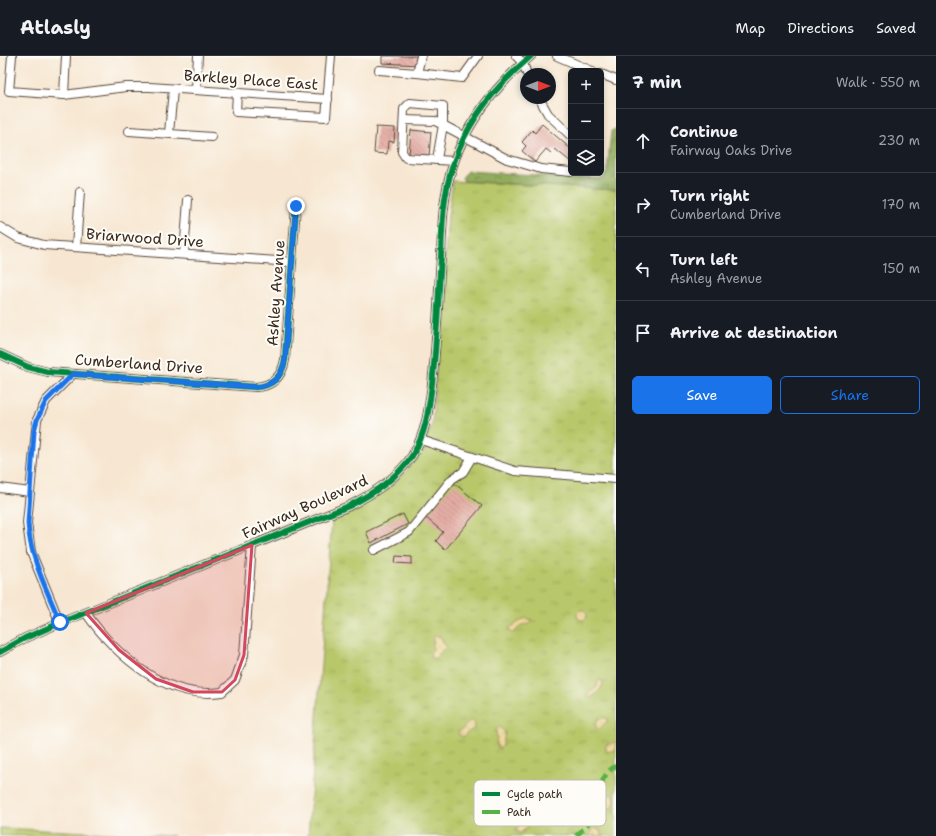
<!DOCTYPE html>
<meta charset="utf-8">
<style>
:root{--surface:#171b24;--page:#20242c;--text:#f1f3f6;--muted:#9ea1a6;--line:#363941;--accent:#1a73e8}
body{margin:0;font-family:"Shantell Sans",sans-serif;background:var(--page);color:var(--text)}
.controls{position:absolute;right:12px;top:12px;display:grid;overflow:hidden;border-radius:6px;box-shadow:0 2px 6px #0003}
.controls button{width:36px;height:36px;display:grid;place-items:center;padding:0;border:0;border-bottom:1px solid var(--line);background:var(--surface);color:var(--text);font:20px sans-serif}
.compass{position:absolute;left:520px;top:12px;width:36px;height:36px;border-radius:50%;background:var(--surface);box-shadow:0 2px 6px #0003;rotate:90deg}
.stop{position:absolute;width:12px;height:12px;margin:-9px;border:3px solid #1a73e8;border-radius:50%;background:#fff}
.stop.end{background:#1a73e8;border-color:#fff;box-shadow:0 1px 4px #0008}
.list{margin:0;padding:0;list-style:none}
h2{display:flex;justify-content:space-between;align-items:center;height:52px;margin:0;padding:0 16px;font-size:17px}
h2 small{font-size:13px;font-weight:400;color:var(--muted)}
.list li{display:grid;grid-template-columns:26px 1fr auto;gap:12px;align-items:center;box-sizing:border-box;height:64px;padding:0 16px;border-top:1px solid var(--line)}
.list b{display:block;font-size:15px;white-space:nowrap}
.list p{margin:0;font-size:13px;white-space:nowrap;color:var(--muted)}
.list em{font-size:13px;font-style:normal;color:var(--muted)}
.actions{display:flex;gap:8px;padding:12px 16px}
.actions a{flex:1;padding:9px 0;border:1px solid var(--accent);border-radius:6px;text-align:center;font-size:14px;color:var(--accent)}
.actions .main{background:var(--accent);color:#fff}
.icon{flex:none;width:22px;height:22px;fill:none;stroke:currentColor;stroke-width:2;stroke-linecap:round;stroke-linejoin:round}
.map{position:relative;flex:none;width:616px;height:780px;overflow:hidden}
header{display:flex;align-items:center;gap:24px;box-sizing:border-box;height:56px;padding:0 20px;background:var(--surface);border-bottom:1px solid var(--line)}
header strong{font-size:19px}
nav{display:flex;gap:22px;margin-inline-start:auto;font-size:14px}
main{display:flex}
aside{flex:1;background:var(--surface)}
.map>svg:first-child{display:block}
</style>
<header>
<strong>Atlasly</strong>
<nav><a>Map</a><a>Directions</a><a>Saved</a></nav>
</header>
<main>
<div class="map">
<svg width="616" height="780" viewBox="0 0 616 780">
<defs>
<pattern id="grass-tufts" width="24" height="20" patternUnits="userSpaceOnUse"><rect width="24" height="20" fill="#b8c769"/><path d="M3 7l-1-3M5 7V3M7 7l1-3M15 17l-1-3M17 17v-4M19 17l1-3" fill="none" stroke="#9fab5b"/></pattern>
<pattern id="forest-crowns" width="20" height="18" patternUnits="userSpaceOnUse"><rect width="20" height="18" fill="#92ac5d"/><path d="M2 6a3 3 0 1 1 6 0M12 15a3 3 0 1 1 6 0" fill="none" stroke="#788c4c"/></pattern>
<pattern id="sand-dots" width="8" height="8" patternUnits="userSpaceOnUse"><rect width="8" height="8" fill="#eeda9e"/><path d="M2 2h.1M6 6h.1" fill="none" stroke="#cdbb88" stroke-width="1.8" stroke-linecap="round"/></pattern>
<pattern id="building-back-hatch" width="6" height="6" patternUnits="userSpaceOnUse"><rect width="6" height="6" fill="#e4ada4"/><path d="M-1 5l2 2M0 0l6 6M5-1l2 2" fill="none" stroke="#ba8d85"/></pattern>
</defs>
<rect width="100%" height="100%" fill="#fdfcf7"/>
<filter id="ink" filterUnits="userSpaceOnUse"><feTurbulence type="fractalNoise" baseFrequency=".025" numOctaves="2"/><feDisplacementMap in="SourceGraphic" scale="8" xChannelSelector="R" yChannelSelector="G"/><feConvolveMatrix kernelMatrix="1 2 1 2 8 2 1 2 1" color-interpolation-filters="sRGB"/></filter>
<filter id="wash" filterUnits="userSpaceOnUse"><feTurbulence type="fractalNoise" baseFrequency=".012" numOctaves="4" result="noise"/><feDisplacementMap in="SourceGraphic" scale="16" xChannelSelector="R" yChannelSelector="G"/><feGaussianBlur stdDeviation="0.9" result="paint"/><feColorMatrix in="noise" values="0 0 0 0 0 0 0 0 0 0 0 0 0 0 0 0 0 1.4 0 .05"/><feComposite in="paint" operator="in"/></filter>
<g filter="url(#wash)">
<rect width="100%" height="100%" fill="#f7e7d2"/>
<!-- grass -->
<g fill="url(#grass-tufts)" stroke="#7a7844">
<path d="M453,125L616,134V780H308L332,464C384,438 410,426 432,369L448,159Z"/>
<polygon points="0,772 174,780 0,780"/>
</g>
<!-- forest -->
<polygon fill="url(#forest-crowns)" stroke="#666b3e" points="616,73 616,134 464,125 462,122 467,115 602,123 607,116 611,75"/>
<!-- sand -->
<g fill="url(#sand-dots)" stroke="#94825e">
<circle cx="582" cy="559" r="5"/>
<polygon points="526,562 532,564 530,568 521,569 514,577 509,575 509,572"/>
<polygon points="435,580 440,580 446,591 435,602 432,603 430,598 433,592 433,582"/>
<path d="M599,624L603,625C603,632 595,641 588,642V637L596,632Z"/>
<polygon points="599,662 606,662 608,664 598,674 595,669"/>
<polygon points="469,665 474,665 475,672 468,676 464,681 460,680 458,676 463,673"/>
<polygon points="498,670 505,676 503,689 499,693 496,688 497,681 496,675"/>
<polygon points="616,686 616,694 606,696 606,689"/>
<path d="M611,738L614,740L615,746L611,753C604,750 607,745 608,740Z"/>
<path d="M526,764C530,771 525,772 521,777L515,775L522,765Z"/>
<polygon points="595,772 600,774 601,780 588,780"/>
</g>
<g id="blocks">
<!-- building -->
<g fill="url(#building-back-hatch)">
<polygon points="382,0 419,0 419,9 382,7"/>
<polygon points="542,68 571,93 571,106 555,93 551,97 546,93 535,106 522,95 526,90 522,86 532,74 535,77"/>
<polygon points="376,71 395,72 394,86 388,85 387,98 374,97"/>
<polygon points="411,74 431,76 429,100 409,99"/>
<polygon points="454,427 482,450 445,494 436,485 443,476 425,461"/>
<polygon points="403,458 408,468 371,487 366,476"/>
<polygon points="396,500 412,501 412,508 395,507"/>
</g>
</g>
</g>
<g filter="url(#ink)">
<use href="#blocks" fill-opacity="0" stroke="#574639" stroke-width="1"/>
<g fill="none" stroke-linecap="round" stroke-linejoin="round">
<!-- minor casing -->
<g stroke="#574639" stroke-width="10">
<g id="minor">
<polyline points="12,0 9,35 64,39 126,31 150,31 328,43"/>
<polyline points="421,0 417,17 462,22 478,0"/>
<polyline points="516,0 523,7 527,18"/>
<polyline points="557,0 592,15"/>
<polyline points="379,14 417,17"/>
<polyline points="601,18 616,24"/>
<polyline points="196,33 198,0"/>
<polyline points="237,36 236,56 326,61 331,0"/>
<polyline points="64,39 66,0"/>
<polyline points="539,42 548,58 571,80"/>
<polyline points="404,64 435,65 443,69 437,103"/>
<polyline points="129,75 212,81"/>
<polyline points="169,77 173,34"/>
<polyline points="454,105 406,102 402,96 404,53 410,47 443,50 443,69 507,103 541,113 571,116"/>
<polyline points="0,171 18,182 44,189 292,206"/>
<polyline points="76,191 80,136"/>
<polyline points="184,198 188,144"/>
<path d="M0,298L28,311L48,316L256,331C273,330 282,320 285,304L296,150"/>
<polyline points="421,384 515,415 616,423"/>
<polyline points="0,432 30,436"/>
<polyline points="374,494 409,476 452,423 463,416 472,401"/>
<path d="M86,557C116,600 166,644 222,636L235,624L244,599L252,489"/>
<polyline points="60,567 31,496 27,467 37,364 46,345 73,318"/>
<path d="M0,596L25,582L60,567L349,450C374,437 396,423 412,400C426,378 429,352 432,328C437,286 438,243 441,201C442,169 443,137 454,106C468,64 498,28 531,0"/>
</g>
</g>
<!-- minor -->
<use href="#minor" stroke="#fff" stroke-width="8"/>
<!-- quiet -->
<path stroke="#57b245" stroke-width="5" stroke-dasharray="10 5" stroke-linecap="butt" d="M576,780C580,776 586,771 589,766C598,749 597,719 616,710"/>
<!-- cycleway casing -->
<g stroke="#fdfcf7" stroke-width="8">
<g id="cycleway">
<path d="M0,298L28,311L48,316L256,331C273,330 282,320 285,304L296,150"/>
<path d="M0,596L25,582L60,567L349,450C374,437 396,423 412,400C426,378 429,352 432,328C437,286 438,243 441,201C442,169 443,137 454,106C468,64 498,28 531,0"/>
</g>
</g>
<!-- cycleway -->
<use href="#cycleway" stroke="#00873e" stroke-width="6"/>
</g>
</g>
<g fill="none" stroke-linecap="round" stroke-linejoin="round" filter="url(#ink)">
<!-- route -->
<path stroke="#1a73e8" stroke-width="5" d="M60,566C47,534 30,502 28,467L34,375L37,364L46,345L73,318L256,331C273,330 282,320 285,304L296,150"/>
</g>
<!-- marked area -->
<path fill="#d1495b" fill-opacity="0.2" stroke="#d1495b" stroke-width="3" stroke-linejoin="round" d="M252,489L244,599L235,624L222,636H193L156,623L119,594L86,557Z"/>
<g text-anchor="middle" stroke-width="4" stroke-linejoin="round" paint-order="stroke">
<!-- street labels -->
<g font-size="15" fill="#3b2a1e" stroke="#fdfcf7">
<text transform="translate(251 24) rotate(4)" y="5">Barkley Place East</text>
<text transform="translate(145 182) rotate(4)" y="5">Briarwood Drive</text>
<text transform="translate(276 237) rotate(-86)" y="5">Ashley Avenue</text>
<text transform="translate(139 308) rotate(4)" y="5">Cumberland Drive</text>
<text transform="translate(305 451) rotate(-24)" y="5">Fairway Boulevard</text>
</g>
</g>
<!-- legend -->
<rect x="474" y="724" width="132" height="46" rx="6" fill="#fdfcf7" stroke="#c3bdb6" stroke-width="1"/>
<rect x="482" y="736" width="18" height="4" fill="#00873e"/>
<rect x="482" y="754" width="18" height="4" fill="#57b245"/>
<g font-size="11" fill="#3b2a1e">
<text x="507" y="742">Cycle path</text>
<text x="507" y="760">Path</text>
</g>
</svg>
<div class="controls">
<button>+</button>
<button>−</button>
<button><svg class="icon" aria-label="layers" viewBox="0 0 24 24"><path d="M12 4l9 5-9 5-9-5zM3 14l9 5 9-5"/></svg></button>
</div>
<svg class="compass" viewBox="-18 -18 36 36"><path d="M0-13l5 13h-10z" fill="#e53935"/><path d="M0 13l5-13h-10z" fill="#9ea1a6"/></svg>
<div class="stop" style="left:60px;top:566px"></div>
<div class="stop end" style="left:296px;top:150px"></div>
</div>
<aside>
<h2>7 min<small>Walk · 550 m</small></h2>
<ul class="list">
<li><svg class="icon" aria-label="ahead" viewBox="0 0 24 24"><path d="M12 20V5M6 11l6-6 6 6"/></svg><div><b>Continue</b><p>Fairway Oaks Drive</p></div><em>230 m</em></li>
<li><svg class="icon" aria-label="right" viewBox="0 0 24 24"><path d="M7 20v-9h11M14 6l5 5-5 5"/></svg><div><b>Turn right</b><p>Cumberland Drive</p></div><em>170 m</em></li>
<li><svg class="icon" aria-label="left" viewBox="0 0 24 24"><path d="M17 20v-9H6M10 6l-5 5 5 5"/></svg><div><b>Turn left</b><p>Ashley Avenue</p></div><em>150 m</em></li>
<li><svg class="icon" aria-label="arrive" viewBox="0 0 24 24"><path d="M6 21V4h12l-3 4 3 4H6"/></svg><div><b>Arrive at destination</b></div></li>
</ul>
<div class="actions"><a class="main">Save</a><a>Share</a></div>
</aside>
</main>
